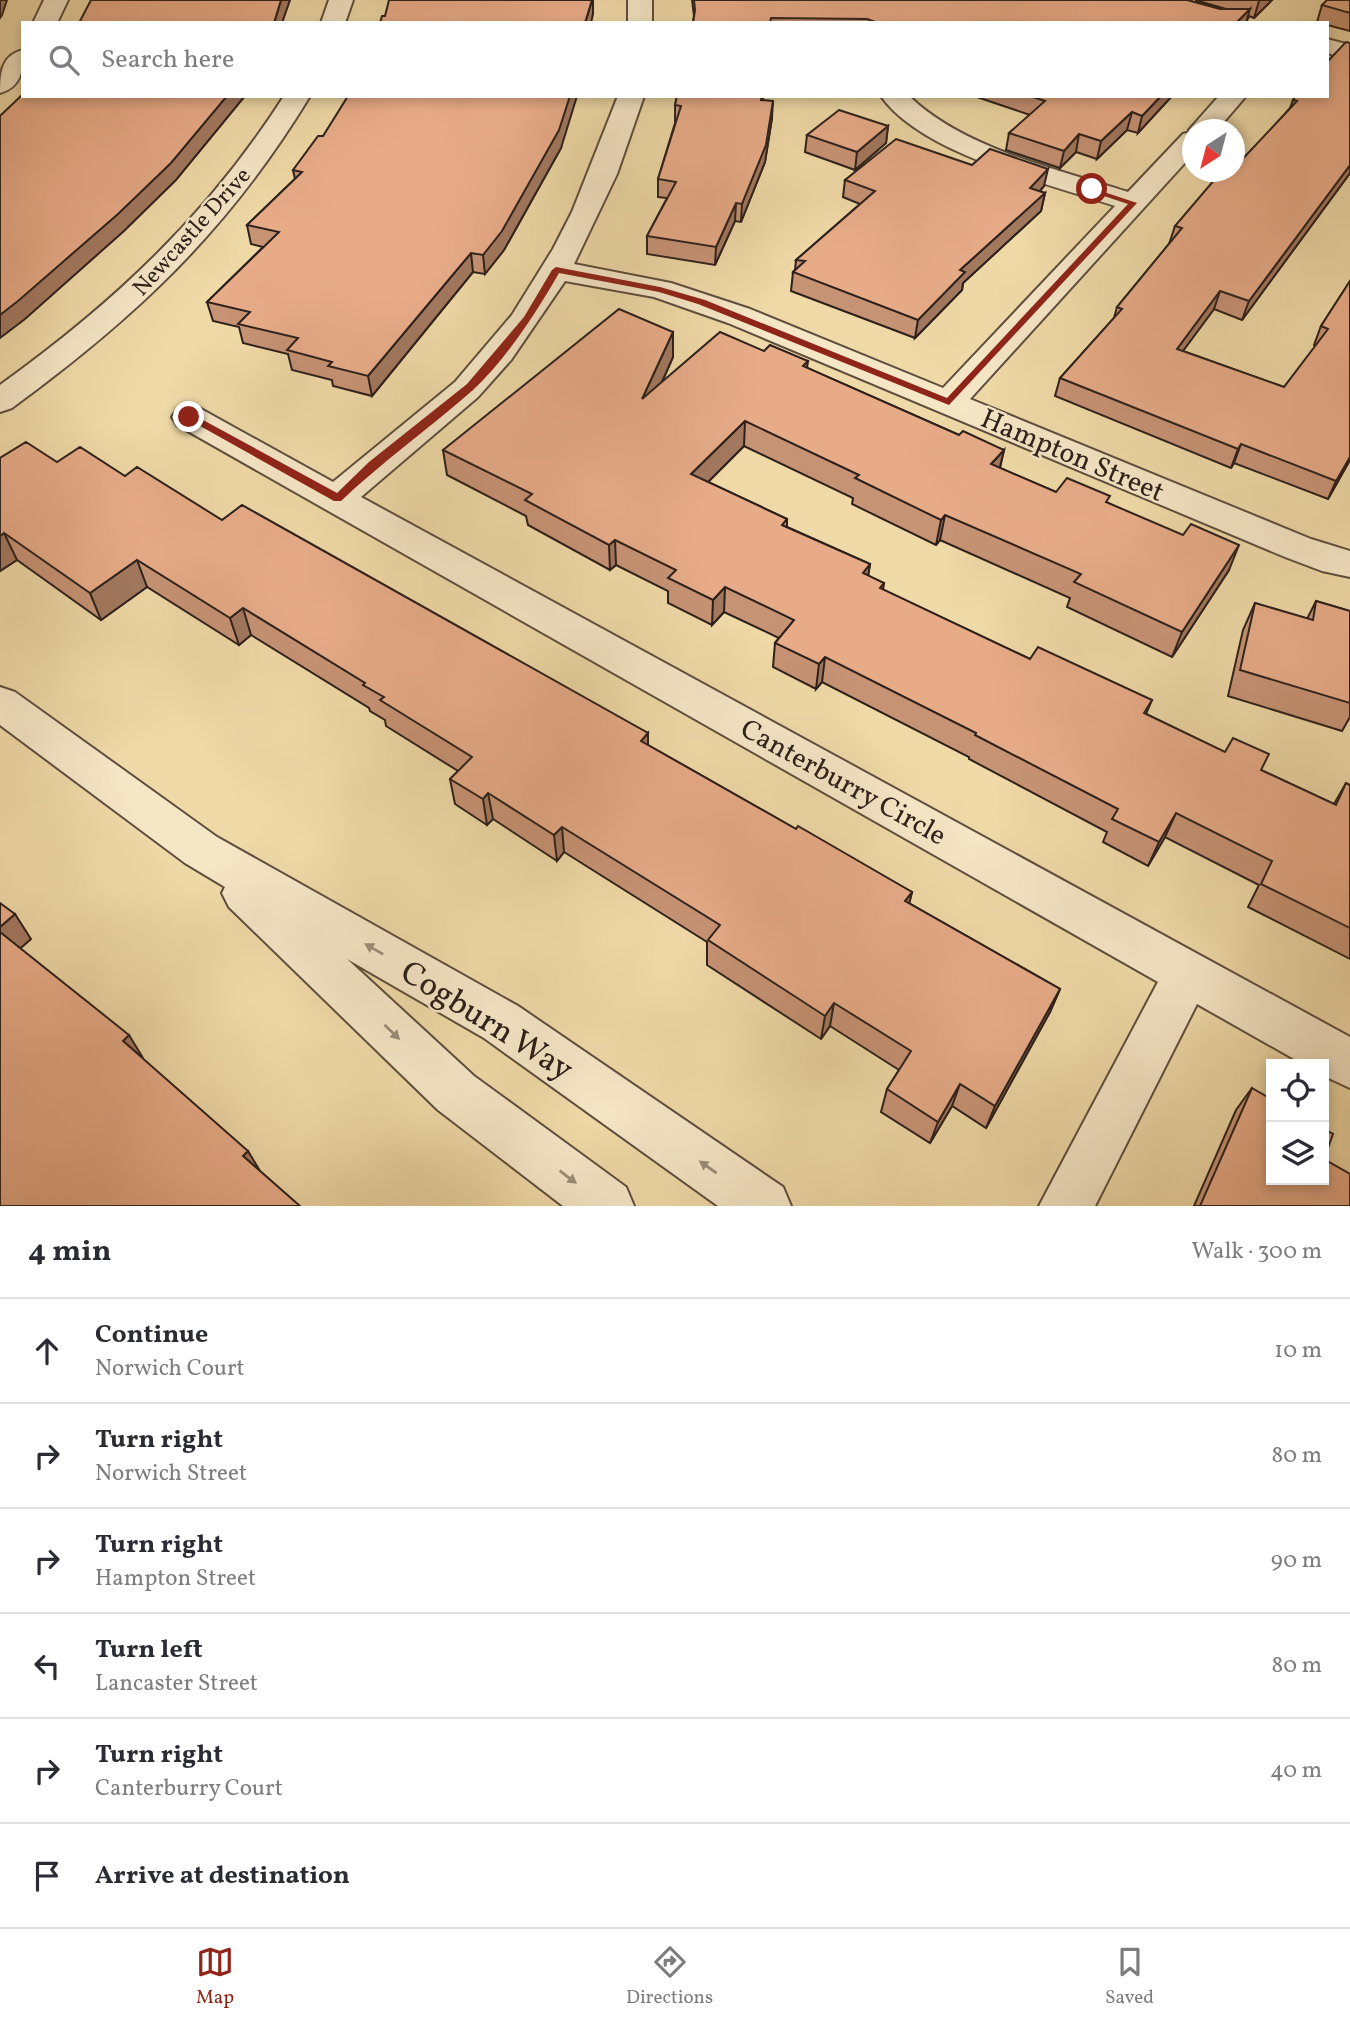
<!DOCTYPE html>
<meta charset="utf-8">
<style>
:root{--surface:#fff;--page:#f2f2f3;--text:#2b2b33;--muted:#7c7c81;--line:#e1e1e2;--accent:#8f2418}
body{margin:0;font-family:Vollkorn,serif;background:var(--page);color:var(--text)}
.controls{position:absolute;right:21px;bottom:21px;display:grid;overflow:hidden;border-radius:0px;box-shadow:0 4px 10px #0003}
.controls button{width:63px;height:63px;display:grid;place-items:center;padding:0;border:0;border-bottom:2px solid var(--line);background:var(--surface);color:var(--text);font:35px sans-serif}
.compass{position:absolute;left:1182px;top:119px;width:63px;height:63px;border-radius:50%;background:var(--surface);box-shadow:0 4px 10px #0003;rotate:216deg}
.stop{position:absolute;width:21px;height:21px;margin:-16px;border:5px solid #8f2418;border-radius:50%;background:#fff}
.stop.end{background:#8f2418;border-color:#fff;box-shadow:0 2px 7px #0008}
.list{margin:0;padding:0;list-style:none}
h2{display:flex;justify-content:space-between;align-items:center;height:91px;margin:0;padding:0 28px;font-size:30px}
h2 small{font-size:23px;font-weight:400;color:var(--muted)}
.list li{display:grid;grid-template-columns:46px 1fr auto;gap:21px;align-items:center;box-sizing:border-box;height:105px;padding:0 28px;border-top:2px solid var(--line)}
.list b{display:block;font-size:26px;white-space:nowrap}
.list p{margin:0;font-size:23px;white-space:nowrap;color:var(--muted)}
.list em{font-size:23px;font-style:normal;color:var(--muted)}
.icon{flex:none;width:38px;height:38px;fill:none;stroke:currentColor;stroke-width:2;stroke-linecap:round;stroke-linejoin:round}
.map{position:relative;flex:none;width:1350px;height:1206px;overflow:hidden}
.search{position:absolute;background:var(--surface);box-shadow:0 4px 10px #0003;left:21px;right:21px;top:21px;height:77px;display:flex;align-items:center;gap:18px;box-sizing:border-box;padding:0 24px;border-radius:0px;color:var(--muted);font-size:26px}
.sheet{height:721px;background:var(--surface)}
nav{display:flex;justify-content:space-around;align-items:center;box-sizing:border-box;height:98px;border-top:2px solid var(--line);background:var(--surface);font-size:19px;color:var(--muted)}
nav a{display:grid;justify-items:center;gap:4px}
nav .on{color:var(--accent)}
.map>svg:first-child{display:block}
</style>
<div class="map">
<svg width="1350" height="1206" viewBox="0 0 1350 1206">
<rect width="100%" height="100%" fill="#efd9a7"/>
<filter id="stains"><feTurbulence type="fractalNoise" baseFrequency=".00286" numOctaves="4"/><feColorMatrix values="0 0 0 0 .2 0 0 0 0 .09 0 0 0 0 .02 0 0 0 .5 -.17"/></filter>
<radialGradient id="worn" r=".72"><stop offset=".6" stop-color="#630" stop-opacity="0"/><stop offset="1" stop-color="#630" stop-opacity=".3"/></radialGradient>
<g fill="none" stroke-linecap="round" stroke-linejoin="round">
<!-- minor casing -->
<g stroke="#5e4e3e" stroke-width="4">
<g id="minor">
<polygon points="44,0 68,0 57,23 33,23"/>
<polygon points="329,0 353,0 345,23 321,23"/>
<rect x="628" y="0" width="24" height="23"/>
<polygon points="1327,39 1350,45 1350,59 1327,53"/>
<path d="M23,50C23,69 22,87 0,93C0,74 1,55 23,50Z"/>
<path d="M284,96H310C228,231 137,316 12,408L0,412V385C114,303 208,215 284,96Z"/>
<path d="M618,96H644L617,174L574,264L671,283L750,309L943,388L1115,206C1050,184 921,154 881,96H909C964,149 1057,169 1128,192L1183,134L1190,132L1189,130L1219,96H1246L1217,130H1192V155L970,399L1311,539L1350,551V577L1322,571L1285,557L728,323L654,297L565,281L511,360L478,397L361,497L1350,1037V1088L1324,1076V1064H1303L1197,1004L1095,1206H1039L1158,982L177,425L172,417L177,409L189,406L201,409L333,482L455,382L512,315L553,249L572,212Z"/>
<polygon points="0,687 15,692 217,837 518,1006 783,1187 791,1206 718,1206 484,1038 347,959 474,1076 626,1187 634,1206 563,1206 438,1110 229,907 222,893 225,887 185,863 0,725"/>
</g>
</g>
<!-- minor -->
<use href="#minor" fill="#f5e6c6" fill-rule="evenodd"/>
</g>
<!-- wall -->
<g fill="#c79375" stroke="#2d201b" stroke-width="2">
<polygon points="692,0 1187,0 1220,9 1226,9 1195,0 1272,0 1254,18 1249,16 1246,23 693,23 694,16"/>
<polygon points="1350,0 1350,31 1327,25 1327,23 1317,22 1322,5"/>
<polygon points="1350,43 1350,173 1242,320 1214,309 1183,351 1284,387 1316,346 1314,345 1321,326 1350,281 1350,460 1328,499 1234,463 1231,468 1055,396 1060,378 1114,318 1117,307 1169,244 1175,226 1235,172 1290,108 1293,100"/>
<polygon points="677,96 763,96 763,100 772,118 765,162 741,222 735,221 715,265 647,254 647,236 667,198 658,197 658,179 675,123 675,105"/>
<polygon points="974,96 1172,96 1138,133 1127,130 1097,159 1076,152 1060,168 1006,150 1009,133 1030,115"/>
<polygon points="888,126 886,143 855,170 805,152 807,135"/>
<polygon points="323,136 561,148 504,250 485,274 473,272 372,396 333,386 332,380 292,370 288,354 243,343 239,327 213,321 207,302 263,247 251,244 247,225 295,179 293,170"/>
<polygon points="972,165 1044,186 1040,191 1045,193 1041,211 963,283 962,290 915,338 791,291 793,272 795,270 796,260 860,204 843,197 845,180"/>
<polygon points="673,332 673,357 662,382 764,351 808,361 807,368 959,435 1004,450 1000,468 1056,492 1108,503 1229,570 1172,657 1067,607 1070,598 940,540 936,545 852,504 853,498 744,446 708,482 787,519 787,527 870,564 868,576 884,583 883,590 1030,659 1152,700 1146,714 1261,770 1334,804 1346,783 1350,785 1350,959 1248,907 1259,885 1165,837 1148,866 1103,842 1107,832 969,759 969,757 822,682 816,689 773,667 775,643 779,638 724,612 712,625 668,603 668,591 616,565 610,570 528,525 526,516 447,475 443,450"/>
<polygon points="0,458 57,462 125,476 222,520 648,733 648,745 796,829 912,892 909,903 1060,989 1050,1012 986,1128 952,1106 930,1143 881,1112 887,1089 899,1070 830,1026 821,1039 707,965 707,942 564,852 557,861 493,819 487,825 455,804 450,779 458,771 386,726 385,720 370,711 369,708 251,635 239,645 147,587 101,620 17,560 0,571"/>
<polygon points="1316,601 1350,611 1350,717 1342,731 1228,696 1243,630 1255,603 1307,619"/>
<polygon points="1252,1088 1324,1159 1350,1206 1194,1206 1236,1110"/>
</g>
<!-- shaded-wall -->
<g fill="#a2785f" stroke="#2d201b" stroke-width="2">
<polygon points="0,0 7,0 2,15 0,18"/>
<polygon points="281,0 290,0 282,23 274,23"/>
<polygon points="592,0 593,0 593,14 591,23 585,23"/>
<polygon points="1260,0 1272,0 1254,18 1259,1"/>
<polygon points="1250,9 1246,23 1236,23"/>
<polygon points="227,96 245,96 176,180 124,231 25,319 0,338 0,315"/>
<polygon points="570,96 577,96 561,148 504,250 485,274 483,255"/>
<polygon points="1161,96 1172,96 1138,133 1142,116"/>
<polygon points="773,101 772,118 765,162 741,222 742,204"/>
<polygon points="1132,112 1127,130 1097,159 1101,141"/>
<polygon points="888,126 886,143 855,170 857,152"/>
<polygon points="1079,134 1076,152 1060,168 1064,151"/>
<polygon points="1350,165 1350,173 1242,320 1249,301"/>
<polygon points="1048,169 1044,186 1027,206 1030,188"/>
<polygon points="1045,193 1041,211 963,283 962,290 915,338 918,320 960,270"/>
<polygon points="736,203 735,221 715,265 716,247"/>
<polygon points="471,253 473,272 372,396 368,376"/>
<polygon points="1220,291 1214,309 1171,367 1177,349"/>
<polygon points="673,332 673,357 643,424 642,399"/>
<polygon points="745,421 744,446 691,499 691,474"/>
<polygon points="1241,444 1234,463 1231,468 1238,449"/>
<polygon points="1004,450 998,475 991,464"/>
<polygon points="1350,457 1350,460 1328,499 1336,481"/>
<polygon points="945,515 940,540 936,545 941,520"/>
<polygon points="4,533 17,560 0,571 0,536"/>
<polygon points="615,540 616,565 610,570 609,545"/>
<polygon points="1239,545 1229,570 1172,657 1182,632"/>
<polygon points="137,560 147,587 101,620 90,593"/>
<polygon points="870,564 866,589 863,573"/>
<polygon points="725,587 724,612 712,625 713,600"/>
<polygon points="243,608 251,635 239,645 230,618"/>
<polygon points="825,657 822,682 816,689 819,664"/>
<polygon points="648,733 648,759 641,741"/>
<polygon points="488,793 493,819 487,825 483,799"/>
<polygon points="1176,813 1165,837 1148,866 1159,842"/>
<polygon points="562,827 564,852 557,861 554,835"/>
<polygon points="912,892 906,917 905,901"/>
<polygon points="15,914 31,939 14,954 0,933 0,927"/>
<polygon points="1060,989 1050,1012 986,1128 995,1106"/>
<polygon points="834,1003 830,1026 821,1039 825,1016"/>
<polygon points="129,1035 143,1058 123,1041"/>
<polygon points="960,1084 952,1106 930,1143 938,1122"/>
<polygon points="248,1151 260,1171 243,1156"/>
</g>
<!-- building -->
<g fill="#e7ab88" stroke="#2d201b" stroke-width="2">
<polygon points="91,0 281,0 274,23 79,23"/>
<polygon points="389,0 592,0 585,23 380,23 382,16 385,16"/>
<polygon points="694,0 1187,0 1220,9 1250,9 1236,23 878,23 867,19 771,18 770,23 693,23 695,10"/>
<polygon points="1327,0 1350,0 1350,13 1322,5"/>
<polygon points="1346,42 1350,43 1350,165 1249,301 1220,291 1177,349 1284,387 1328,329 1321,326 1350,281 1350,457 1336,481 1241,444 1238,449 1060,378 1122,309 1117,307 1182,228 1175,226 1221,172 1235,172 1235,167 1297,101 1293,100 1296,96 1327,96 1327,62"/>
<polygon points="23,94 23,96 227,96 171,163 118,214 18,301 0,315 0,116"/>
<polygon points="348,96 570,96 559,130 502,231 483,255 471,253 368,376 328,366 332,362 287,350 298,338 238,324 250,312 207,302 279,232 247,225 302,172 293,170 318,136 323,136"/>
<polygon points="677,96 762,96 761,100 773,101 766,145 742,204 736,203 716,247 647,236 676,182 658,179 681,106 675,105"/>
<polygon points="1030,96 1161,96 1142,116 1132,112 1101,141 1079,134 1064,151 1009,133 1045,101"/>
<polygon points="839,110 888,126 857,152 807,135"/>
<polygon points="896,139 972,165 990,149 1048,169 1030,188 1045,193 960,270 965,272 918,320 793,272 805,261 796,260 875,191 845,180"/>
<polygon points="619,309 673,332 642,399 720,332 764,351 770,345 808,361 803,366 959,435 963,431 1004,450 991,464 1056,492 1067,478 1110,496 1106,502 1183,535 1191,524 1239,545 1182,632 1074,582 1081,574 945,515 941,520 855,478 859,475 745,421 691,474 787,519 782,525 870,564 863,573 884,583 880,588 1030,659 1038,647 1152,700 1144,713 1225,752 1233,738 1269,754 1261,770 1336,805 1346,783 1350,785 1350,928 1261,884 1272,861 1176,813 1159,842 1112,819 1118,809 975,735 976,733 825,657 819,664 775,643 794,620 725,587 713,600 668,578 676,570 615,540 609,545 525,500 532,494 443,450"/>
<polygon points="26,442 57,462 80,447 125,476 137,467 222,520 242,505 648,733 641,741 796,829 798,826 912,892 905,901 1060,989 995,1106 960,1084 938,1122 887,1089 911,1051 834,1003 825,1016 708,940 720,925 562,827 554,835 488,793 483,799 450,779 472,757 380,700 384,697 363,685 365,683 243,608 230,618 137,560 90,593 4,533 0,536 0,458"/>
<polygon points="1316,601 1350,611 1350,703 1240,670 1255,603 1313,620"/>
<polygon points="0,903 15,914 0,927"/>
<polygon points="0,932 129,1035 123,1041 248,1151 243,1156 300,1206 0,1206"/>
<polygon points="1252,1088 1271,1099 1271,1180 1324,1180 1324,1129 1333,1134 1324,1159 1350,1174 1350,1206 1200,1206"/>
</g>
<!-- one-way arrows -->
<defs><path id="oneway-solid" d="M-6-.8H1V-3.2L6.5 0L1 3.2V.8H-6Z" transform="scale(1.75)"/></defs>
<g fill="#9b8d79">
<use href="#oneway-solid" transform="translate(374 949) rotate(-150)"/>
<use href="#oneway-solid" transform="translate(392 1032) rotate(44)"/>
<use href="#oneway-solid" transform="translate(708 1167) rotate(-145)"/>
<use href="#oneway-solid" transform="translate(568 1177) rotate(37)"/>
</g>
<!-- route -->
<path fill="#8f2418" d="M1089,187L1137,203L949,405L698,304L659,292L559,273C536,313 507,358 473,390C430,428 383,461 341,501H334L184,417L192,414L337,493L369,462L467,384L524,317L552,270L556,267L660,287L705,300L947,398L1128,204L1089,191Z"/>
<g text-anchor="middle" stroke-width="5" stroke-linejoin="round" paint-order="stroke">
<!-- far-street labels -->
<g font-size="23" fill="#2d201b" stroke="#f5e6c6">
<text transform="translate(191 231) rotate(-48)" y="8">Newcastle Drive</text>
</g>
<!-- street labels -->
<g font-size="28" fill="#2d201b" stroke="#f5e6c6">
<text transform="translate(1073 454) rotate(23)" y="10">Hampton Street</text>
<text transform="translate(844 781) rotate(29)" y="10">Canterburry Circle</text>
</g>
<!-- near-street labels -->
<g font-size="33" fill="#2d201b" stroke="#f5e6c6">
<text transform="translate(488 1019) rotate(32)" y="12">Cogburn Way</text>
</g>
</g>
<rect width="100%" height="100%" filter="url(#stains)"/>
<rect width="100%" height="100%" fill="url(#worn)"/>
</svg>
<div class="controls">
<button><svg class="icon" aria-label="locate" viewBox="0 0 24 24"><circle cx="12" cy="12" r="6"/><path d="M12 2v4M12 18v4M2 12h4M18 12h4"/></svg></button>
<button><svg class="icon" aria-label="layers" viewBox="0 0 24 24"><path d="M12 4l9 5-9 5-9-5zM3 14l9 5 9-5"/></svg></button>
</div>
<svg class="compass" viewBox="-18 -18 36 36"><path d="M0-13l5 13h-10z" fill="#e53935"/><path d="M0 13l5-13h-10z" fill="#7c7c81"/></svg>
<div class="stop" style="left:1092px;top:189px"></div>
<div class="stop end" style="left:189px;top:417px"></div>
<div class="search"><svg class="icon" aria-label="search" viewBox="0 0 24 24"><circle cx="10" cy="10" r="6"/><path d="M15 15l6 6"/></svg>Search here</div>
</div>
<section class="sheet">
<h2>4 min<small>Walk · 300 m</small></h2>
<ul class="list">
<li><svg class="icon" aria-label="ahead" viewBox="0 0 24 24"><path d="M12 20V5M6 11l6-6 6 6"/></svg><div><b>Continue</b><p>Norwich Court</p></div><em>10 m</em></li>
<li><svg class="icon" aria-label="right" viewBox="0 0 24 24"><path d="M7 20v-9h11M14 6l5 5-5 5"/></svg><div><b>Turn right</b><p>Norwich Street</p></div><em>80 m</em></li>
<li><svg class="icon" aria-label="right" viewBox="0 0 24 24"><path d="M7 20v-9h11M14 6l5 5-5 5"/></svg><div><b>Turn right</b><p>Hampton Street</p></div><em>90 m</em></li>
<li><svg class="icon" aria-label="left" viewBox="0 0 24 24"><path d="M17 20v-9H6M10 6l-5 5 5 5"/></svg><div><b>Turn left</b><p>Lancaster Street</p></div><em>80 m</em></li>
<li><svg class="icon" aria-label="right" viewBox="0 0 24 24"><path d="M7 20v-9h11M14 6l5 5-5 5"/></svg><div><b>Turn right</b><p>Canterburry Court</p></div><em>40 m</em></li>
<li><svg class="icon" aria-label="arrive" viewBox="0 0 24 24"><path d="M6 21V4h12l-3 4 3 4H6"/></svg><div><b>Arrive at destination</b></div></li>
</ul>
</section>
<nav>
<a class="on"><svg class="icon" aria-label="map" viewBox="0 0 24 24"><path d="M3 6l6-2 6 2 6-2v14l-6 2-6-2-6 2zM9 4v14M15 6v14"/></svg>Map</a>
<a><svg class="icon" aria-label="directions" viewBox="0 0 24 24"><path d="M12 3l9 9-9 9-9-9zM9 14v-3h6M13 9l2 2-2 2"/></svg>Directions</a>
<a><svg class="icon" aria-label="saved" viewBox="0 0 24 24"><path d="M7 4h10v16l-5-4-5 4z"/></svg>Saved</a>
</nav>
